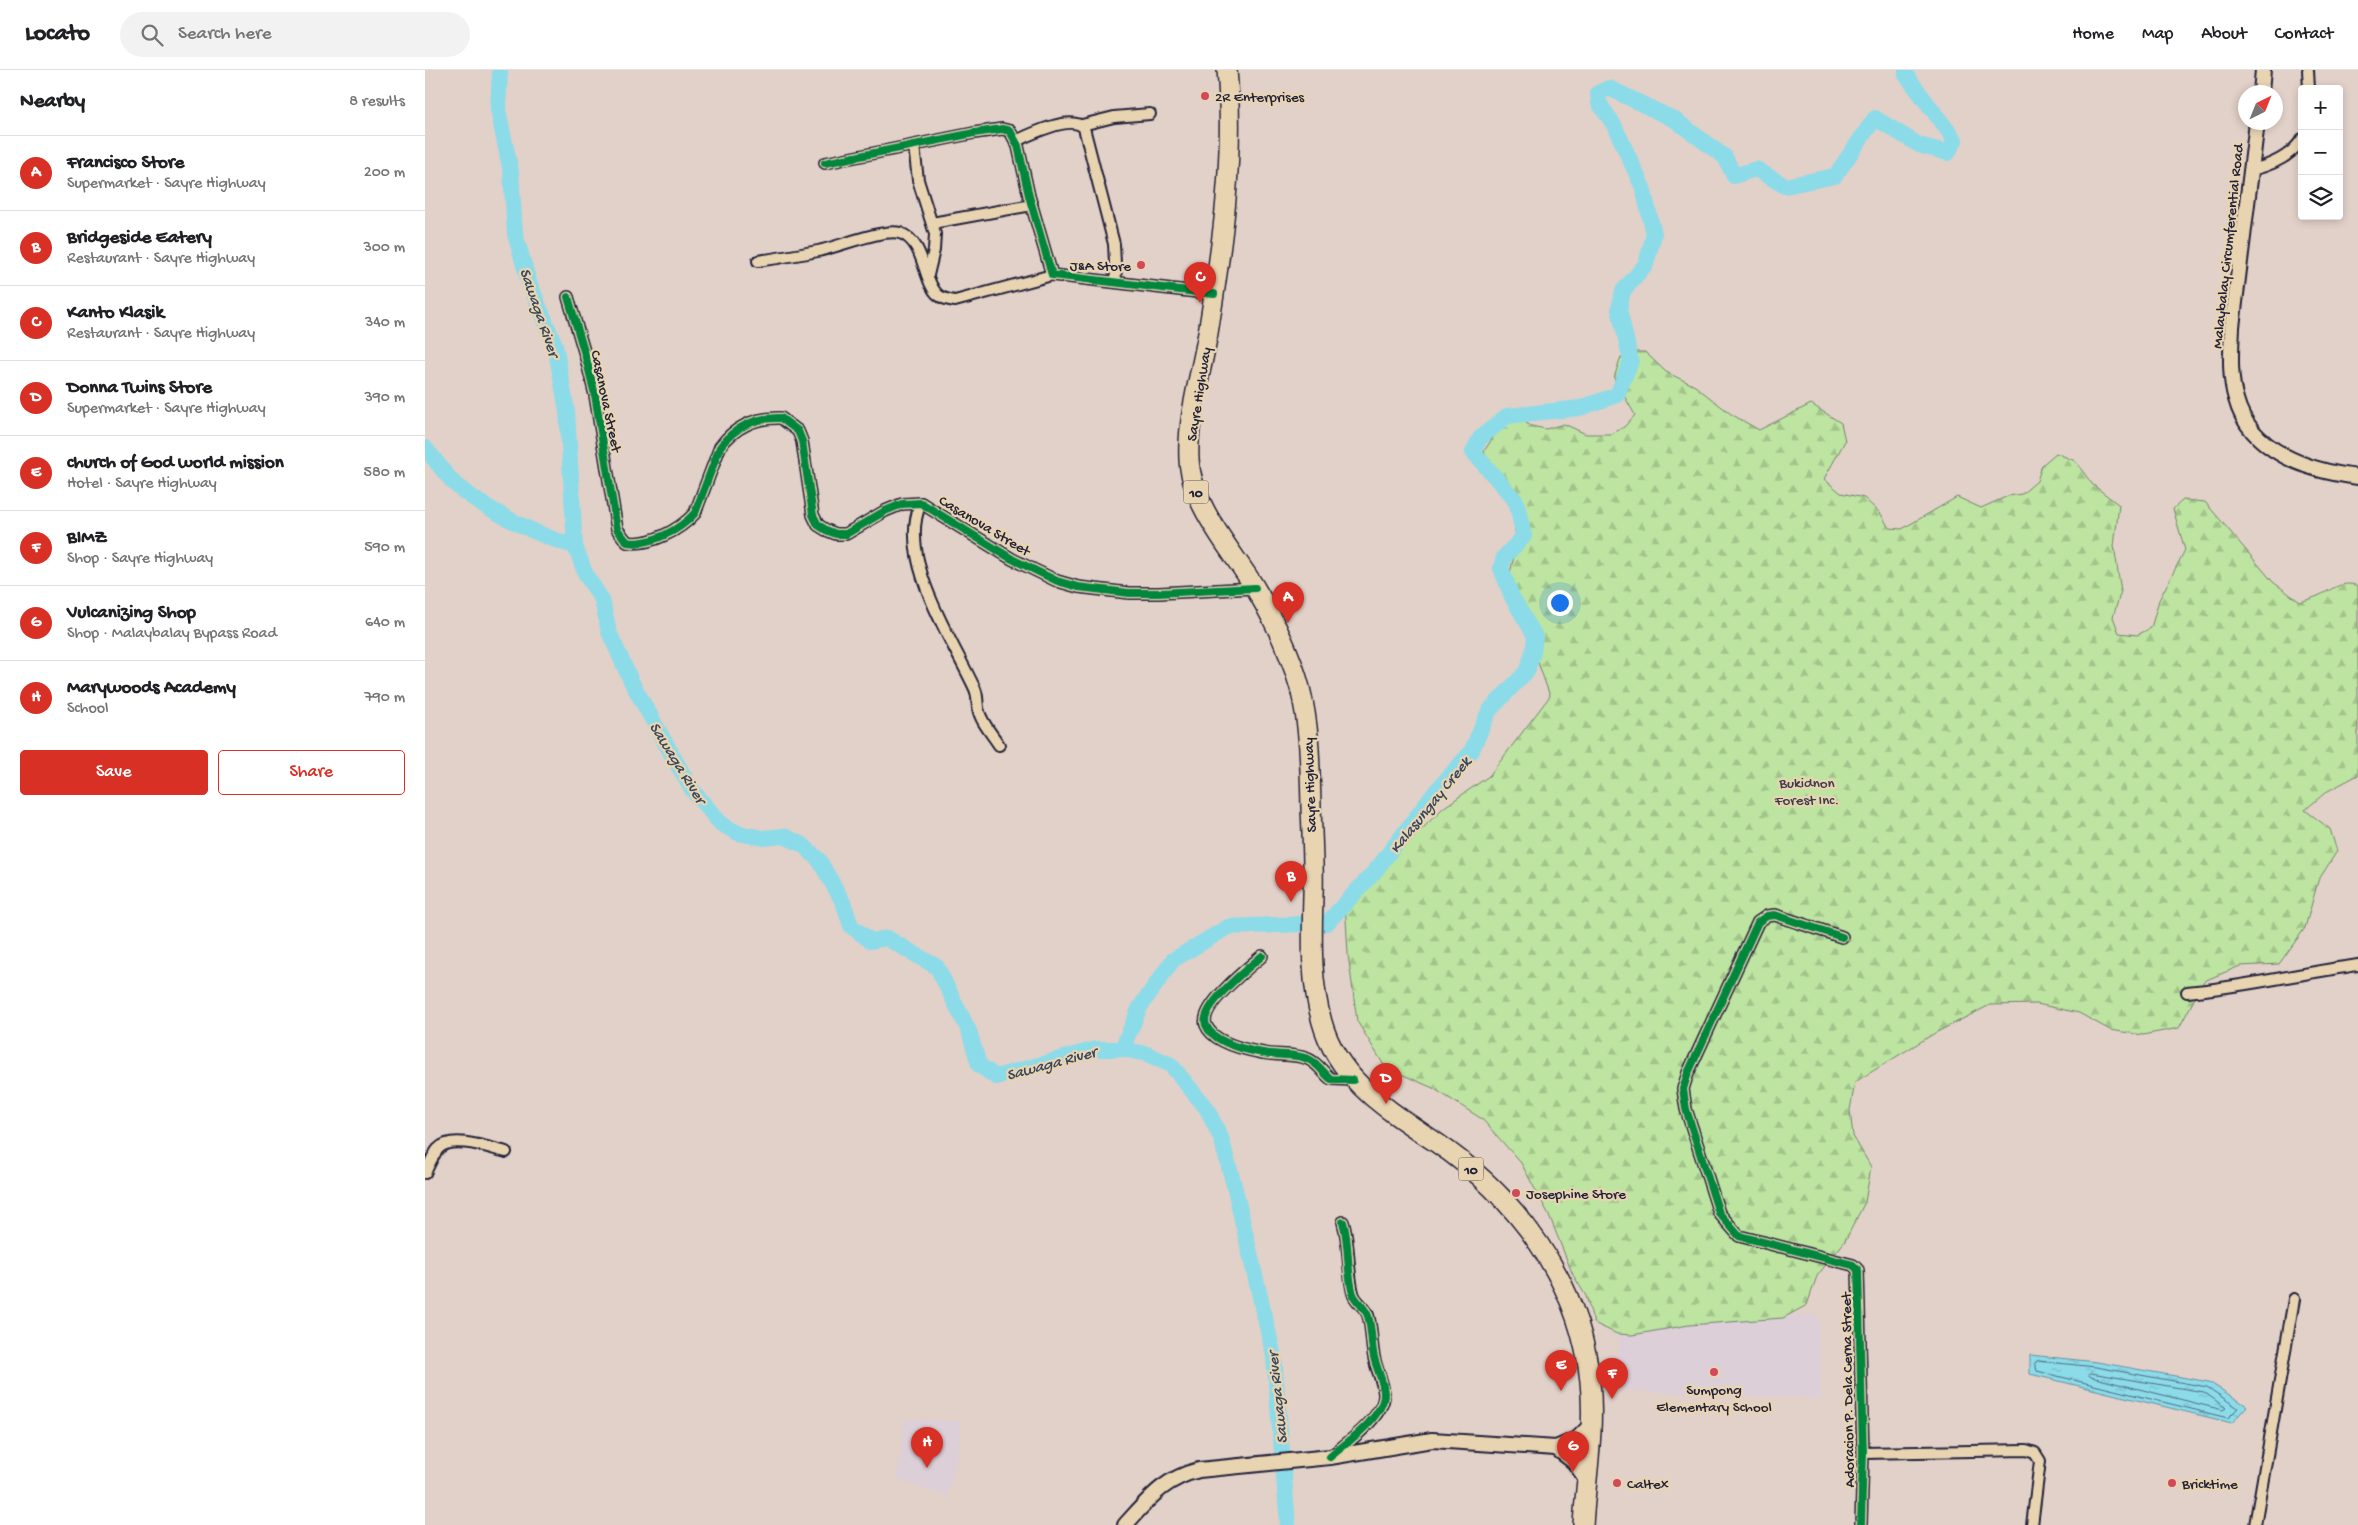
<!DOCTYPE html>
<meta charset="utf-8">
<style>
:root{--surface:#fff;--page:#f2f2f2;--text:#202124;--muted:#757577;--line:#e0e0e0;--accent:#d93025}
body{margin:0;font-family:"Gochi Hand",sans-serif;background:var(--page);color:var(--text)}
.controls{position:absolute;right:15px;top:15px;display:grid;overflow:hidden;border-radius:5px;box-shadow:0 2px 8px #0003}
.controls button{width:45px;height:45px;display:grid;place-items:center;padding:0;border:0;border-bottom:1px solid var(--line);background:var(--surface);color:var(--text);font:25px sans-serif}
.compass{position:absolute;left:1813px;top:15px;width:45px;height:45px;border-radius:50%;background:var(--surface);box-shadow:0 2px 8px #0003;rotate:43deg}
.you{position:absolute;left:1134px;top:532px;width:18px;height:18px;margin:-12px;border:4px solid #fff;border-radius:50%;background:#1a73e8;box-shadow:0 0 0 8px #1a73e833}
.badge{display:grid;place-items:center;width:32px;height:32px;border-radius:50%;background:var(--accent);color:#fff;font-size:16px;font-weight:700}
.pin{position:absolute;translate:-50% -41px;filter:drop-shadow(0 1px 2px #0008)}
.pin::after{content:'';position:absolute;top:26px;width:18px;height:15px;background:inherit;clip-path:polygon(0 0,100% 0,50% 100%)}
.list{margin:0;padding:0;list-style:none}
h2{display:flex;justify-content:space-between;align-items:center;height:65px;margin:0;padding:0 20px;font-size:21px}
h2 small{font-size:16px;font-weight:400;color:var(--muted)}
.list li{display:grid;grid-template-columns:32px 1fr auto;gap:15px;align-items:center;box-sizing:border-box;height:75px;padding:0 20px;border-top:1px solid var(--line)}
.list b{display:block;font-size:19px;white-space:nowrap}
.list p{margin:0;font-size:16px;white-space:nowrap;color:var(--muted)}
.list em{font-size:16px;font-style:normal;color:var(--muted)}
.actions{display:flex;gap:10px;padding:15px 20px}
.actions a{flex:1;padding:11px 0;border:1px solid var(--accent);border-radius:5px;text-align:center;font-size:18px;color:var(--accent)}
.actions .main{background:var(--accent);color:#fff}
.icon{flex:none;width:28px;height:28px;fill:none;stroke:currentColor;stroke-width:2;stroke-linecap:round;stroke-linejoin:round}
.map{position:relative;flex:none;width:1933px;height:1455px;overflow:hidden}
header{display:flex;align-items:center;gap:30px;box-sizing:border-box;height:70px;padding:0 25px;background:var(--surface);border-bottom:1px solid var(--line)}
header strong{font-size:24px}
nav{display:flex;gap:28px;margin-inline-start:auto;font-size:18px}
.search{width:350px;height:45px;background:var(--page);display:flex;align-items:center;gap:12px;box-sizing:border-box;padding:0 18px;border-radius:28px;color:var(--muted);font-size:19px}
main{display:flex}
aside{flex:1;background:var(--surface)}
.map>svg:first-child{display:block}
</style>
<header>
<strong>Locato</strong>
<div class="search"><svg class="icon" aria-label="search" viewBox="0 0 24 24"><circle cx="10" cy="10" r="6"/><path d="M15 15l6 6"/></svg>Search here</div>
<nav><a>Home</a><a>Map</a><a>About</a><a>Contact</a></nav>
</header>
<main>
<aside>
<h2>Nearby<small>8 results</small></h2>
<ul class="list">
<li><span class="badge">A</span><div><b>Francisco Store</b><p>Supermarket · Sayre Highway</p></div><em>200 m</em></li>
<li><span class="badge">B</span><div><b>Bridgeside Eatery</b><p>Restaurant · Sayre Highway</p></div><em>300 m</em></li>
<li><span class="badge">C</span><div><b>Kanto Klasik</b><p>Restaurant · Sayre Highway</p></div><em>340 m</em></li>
<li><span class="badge">D</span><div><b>Donna Twins Store</b><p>Supermarket · Sayre Highway</p></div><em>390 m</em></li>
<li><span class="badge">E</span><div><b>church of God world mission</b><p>Hotel · Sayre Highway</p></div><em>580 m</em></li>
<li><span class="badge">F</span><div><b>BIMZ</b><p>Shop · Sayre Highway</p></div><em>590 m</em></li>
<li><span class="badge">G</span><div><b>Vulcanizing Shop</b><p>Shop · Malaybalay Bypass Road</p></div><em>640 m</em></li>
<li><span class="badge">H</span><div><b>Marywoods Academy</b><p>School</p></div><em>790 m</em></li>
</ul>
<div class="actions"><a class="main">Save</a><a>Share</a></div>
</aside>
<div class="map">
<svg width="1933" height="1455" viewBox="0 0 1933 1455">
<defs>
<pattern id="forest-firs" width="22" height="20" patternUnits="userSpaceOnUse" patternTransform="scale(1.25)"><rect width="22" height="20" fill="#bde4a0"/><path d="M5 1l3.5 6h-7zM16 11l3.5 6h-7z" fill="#a2c38b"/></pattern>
<pattern id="water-ripples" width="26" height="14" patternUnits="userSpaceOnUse" patternTransform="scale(1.25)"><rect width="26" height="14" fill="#8cdbe9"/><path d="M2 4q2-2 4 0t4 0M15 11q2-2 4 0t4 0" fill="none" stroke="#78bcc9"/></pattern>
</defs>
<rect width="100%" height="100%" fill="#e2d1c8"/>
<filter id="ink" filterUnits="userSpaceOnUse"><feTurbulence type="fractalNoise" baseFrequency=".02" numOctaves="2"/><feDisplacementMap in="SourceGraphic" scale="10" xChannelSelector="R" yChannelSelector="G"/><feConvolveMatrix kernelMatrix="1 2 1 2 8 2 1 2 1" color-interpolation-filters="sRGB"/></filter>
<g filter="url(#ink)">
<!-- built -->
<g fill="#ddcfd8">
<polygon points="1393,1244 1396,1329 1182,1320 1183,1285 1194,1284 1193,1260"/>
<polygon points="479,1349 536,1351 533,1387 522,1427 472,1409"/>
</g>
<!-- forest -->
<path fill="url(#forest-firs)" stroke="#70836e" d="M1205,282H1220L1241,302L1270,316L1306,344L1334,360L1386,334L1416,353L1420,371L1399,409L1416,423L1439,428L1456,444L1464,458L1477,459L1532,427L1556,438L1583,426L1597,424L1612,411L1617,395L1631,383L1650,391L1667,414L1694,435L1689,476L1696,521L1688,547L1694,563L1712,565L1726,558L1734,530L1760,480L1748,439L1758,430L1780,432L1848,512L1875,532C1881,530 1889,528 1895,525C1908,519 1918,510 1933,516V705L1901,722L1880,740L1905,759L1912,781L1893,811L1880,858L1854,894L1815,896L1779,911L1754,958L1718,965L1685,960L1654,943L1612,934L1565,935L1510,963L1430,1012L1425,1040L1428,1066L1446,1097L1440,1132L1420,1171L1392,1206L1382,1235L1358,1248L1264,1255L1207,1265L1192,1264L1169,1253L1161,1226L1148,1205L1124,1145L1096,1093L1057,1049L1008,1018L960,997L932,951L923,884L920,832L951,800L984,772L1018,738L1064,706L1125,626L1093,536L1085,503L1092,474L1087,439L1069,412L1059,381L1075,357L1091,347L1106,356L1121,359L1139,354L1161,364H1186L1199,357L1210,345L1189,308L1195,289Z"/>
<!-- water -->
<polygon fill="url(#water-ripples)" stroke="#6291a3" points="1605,1285 1672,1292 1784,1312 1822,1336 1807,1353 1605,1304"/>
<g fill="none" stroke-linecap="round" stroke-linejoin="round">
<!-- shore -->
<g stroke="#4c6c81" stroke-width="1">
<polygon points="1613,1291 1671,1297 1782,1317 1813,1338 1803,1348 1612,1301 1610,1293"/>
<polygon points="1666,1303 1779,1322 1801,1338 1798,1340 1666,1307 1664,1305"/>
</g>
<!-- river -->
<g stroke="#8cdbe9" stroke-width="16">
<polyline points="75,0 73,40 86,102 90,164 104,212 130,275 142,341 150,476 161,505 177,530 184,562 207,613 251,692 268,721 296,754 313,763 338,768 359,766 378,775 394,790 418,832 426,856 446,871 462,868 512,897 544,961 554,995 571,1007 671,979 697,979 722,984 746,995 782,1039 796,1068 809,1115 849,1287 863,1455"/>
<path d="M0,378C10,389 19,403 30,414C55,437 117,468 150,476"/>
<polyline points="697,979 715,937 748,890 803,857 902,853 951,800 1011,721 1046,682 1064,641 1102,601 1108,582 1110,566 1087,527 1076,498 1079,487 1099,466 1091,431 1048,382 1055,368 1082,346 1155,338 1192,325 1206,291 1194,239 1198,221 1221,194 1229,164 1218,118 1189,55 1174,33 1173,23 1184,18 1250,50 1300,87 1309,106 1331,99 1360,116 1410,106 1450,48 1494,75 1523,83 1530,70 1481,5 1481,0"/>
</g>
<!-- street casing -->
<g stroke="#22223b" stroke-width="14">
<g id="street">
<polyline points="1883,0 1884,19"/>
<polyline points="657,55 689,47 725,44"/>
<path d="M591,71C606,64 647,44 659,58L689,174L691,212"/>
<polyline points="489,76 493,110 510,164 509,180 503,205"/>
<polyline points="400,93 549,63 577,59 585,61 593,76 604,126 627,205 789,224"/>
<path d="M1827,100C1847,95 1866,87 1877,69"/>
<polyline points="507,153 607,135"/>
<path d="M333,191C353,188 373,185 393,181C413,177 459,158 475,163C500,172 497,208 512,224C517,229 524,230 530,231L627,205"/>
<path d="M143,227L161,288L170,325L192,459L202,472C225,476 255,460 270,443L295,377C309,357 331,347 356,348L373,361L377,371L388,445L393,455L401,460L411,464H421L460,441L477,434L496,433L587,489L632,511L653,517L704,523H734L830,518"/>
<path d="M496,433C471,487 528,571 550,619C553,626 552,631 553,638C555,651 567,664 574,675"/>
<polyline points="1417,867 1350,845 1342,846 1333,852 1263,1003 1258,1019 1261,1039 1294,1143 1314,1166 1428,1195 1433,1200 1438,1383 1436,1455"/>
<path d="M837,886C824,897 774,937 781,955C788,973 821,980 838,983C852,986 870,983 883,989C893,993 898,1003 906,1009L928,1010"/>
<path d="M1762,922C1820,917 1876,903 1933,895"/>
<path d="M0,1103C4,1095 8,1085 13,1079C26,1064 65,1078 81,1082"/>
<polyline points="1438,1383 1601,1380 1610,1383 1615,1391 1607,1455"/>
<path d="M906,1386C922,1373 960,1346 959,1324C958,1311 951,1299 949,1287C946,1273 947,1258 943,1245C940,1236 930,1232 928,1223C922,1199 925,1175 918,1152"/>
<polyline points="1830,1455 1869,1229"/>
</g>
</g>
<!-- secondary casing -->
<g stroke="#22223b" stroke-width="18">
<g id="secondary">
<polyline points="1836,22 1838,0"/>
<path d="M1832,52L1807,257C1806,281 1804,306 1811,329C1825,382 1884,401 1933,407"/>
<polyline points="1131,1378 1149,1392 1162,1410"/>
<path d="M700,1455C724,1429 738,1409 774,1400L905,1387L1007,1370L1131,1378L1152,1369L1166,1355"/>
</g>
</g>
<!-- highway casing -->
<g stroke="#22223b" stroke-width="22">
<path id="highway" d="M802,0C810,88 797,176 783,263C776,305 762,346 764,389C766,434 805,478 829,516C848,548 865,581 875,618C885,657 885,697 886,737C887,766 889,796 888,825C887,868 885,910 897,952C913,1010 962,1039 1009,1071C1091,1126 1155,1211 1165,1311C1170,1359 1161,1407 1158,1455"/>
</g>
<!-- street -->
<use href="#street" stroke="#e9d4b2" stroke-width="10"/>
<!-- secondary -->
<use href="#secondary" stroke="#e9d4b2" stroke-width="14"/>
<!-- highway -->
<use href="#highway" stroke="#e9d4b2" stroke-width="19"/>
<!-- cycleway casing -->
<g stroke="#e9d4b2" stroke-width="11">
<g id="cycleway">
<polyline points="400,93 549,63 577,59 585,61 593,76 604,126 627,205 789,224"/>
<path d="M143,227L161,288L170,325L192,459L202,472C225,476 255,460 270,443L295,377C309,357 331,347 356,348L373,361L377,371L388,445L393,455L401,460L411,464H421L460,441L477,434L496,433L587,489L632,511L653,517L704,523H734L830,518"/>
<polyline points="1417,867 1350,845 1342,846 1333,852 1263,1003 1258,1019 1261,1039 1294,1143 1314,1166 1428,1195 1433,1200 1438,1383 1436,1455"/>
<path d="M837,886C824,897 774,937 781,955C788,973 821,980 838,983C852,986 870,983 883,989C893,993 898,1003 906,1009L928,1010"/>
<path d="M905,1387C921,1373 959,1347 959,1324C959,1312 952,1300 949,1287C946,1274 947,1259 943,1246C940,1237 931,1232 928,1224C921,1200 925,1175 918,1152"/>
</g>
</g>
<!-- cycleway -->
<use href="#cycleway" stroke="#00873e" stroke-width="8"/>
</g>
</g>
<!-- markers -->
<g fill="#d1495b" stroke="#e9d4b2" stroke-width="2">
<circle cx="780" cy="26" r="5"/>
<circle cx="716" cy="195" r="5"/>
<circle cx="1091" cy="1123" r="5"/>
<circle cx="1289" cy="1302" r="5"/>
<circle cx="1192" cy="1413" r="5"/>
<circle cx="1747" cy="1413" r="5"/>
</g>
<g text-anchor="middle" stroke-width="4.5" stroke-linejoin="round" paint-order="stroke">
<!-- shield labels -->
<g fill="#e9d4b2" stroke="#5e575f" stroke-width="1">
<rect x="758.5" y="410.5" width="25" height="23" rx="4"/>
<rect x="1033.5" y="1087.5" width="25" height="23" rx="4"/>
</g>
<g font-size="14" font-weight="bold" fill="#22223b">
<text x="771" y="427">10</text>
<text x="1046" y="1104">10</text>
</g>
<!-- poi labels -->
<g font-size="15" fill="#22223b" stroke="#e9d4b2" text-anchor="start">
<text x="790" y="31">2R Enterprises</text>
<text x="706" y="200" text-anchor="end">J&amp;A Store</text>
<text x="1101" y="1128">Josephine Store</text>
<text x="1289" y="1324" text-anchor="middle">Sumpong<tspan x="1289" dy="17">Elementary School</tspan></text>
<text x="1202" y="1418">Caltex</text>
<text x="1757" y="1418">Bricktime</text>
</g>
<!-- street labels -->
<g font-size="15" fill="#22223b" stroke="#e9d4b2">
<text transform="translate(1802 176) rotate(-84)" y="5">Malaybalay Circumferential Road</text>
<text transform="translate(773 324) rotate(-81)" y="5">Sayre Highway</text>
<text transform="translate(182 331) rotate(78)" y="5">Casanova Street</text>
<text transform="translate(560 455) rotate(31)" y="5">Casanova Street</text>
<text transform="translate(884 715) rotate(-92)" y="5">Sayre Highway</text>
<text transform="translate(1422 1320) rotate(-91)" y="5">Adoracion P. Dela Cerna Street</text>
</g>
<!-- park labels -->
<g font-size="15" fill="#393f4a" stroke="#e9d4b2">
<text x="1382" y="717">Bukidnon<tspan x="1382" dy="17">Forest Inc.</tspan></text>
</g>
<!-- water labels -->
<g font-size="16" font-style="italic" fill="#37475e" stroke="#e9d4b2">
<text transform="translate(116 242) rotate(71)" y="6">Sawaga River</text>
<text transform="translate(254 692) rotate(58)" y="6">Sawaga River</text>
<text transform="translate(1004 734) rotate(-51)" y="6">Kalasungay Creek</text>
<text transform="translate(626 992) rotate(-15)" y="6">Sawaga River</text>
<text transform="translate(851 1328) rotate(-96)" y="6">Sawaga River</text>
</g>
</g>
</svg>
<div class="controls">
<button>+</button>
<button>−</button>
<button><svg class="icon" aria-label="layers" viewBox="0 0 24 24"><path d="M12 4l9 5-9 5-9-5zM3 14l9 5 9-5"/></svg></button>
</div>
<svg class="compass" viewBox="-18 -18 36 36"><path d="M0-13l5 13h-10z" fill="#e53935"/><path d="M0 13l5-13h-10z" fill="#757577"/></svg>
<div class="you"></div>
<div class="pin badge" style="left:863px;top:553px">A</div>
<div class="pin badge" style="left:866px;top:832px">B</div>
<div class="pin badge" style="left:775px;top:233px">C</div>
<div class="pin badge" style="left:961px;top:1034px">D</div>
<div class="pin badge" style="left:1136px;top:1321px">E</div>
<div class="pin badge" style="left:1187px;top:1329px">F</div>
<div class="pin badge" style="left:1148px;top:1402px">G</div>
<div class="pin badge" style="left:502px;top:1398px">H</div>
</div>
</main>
